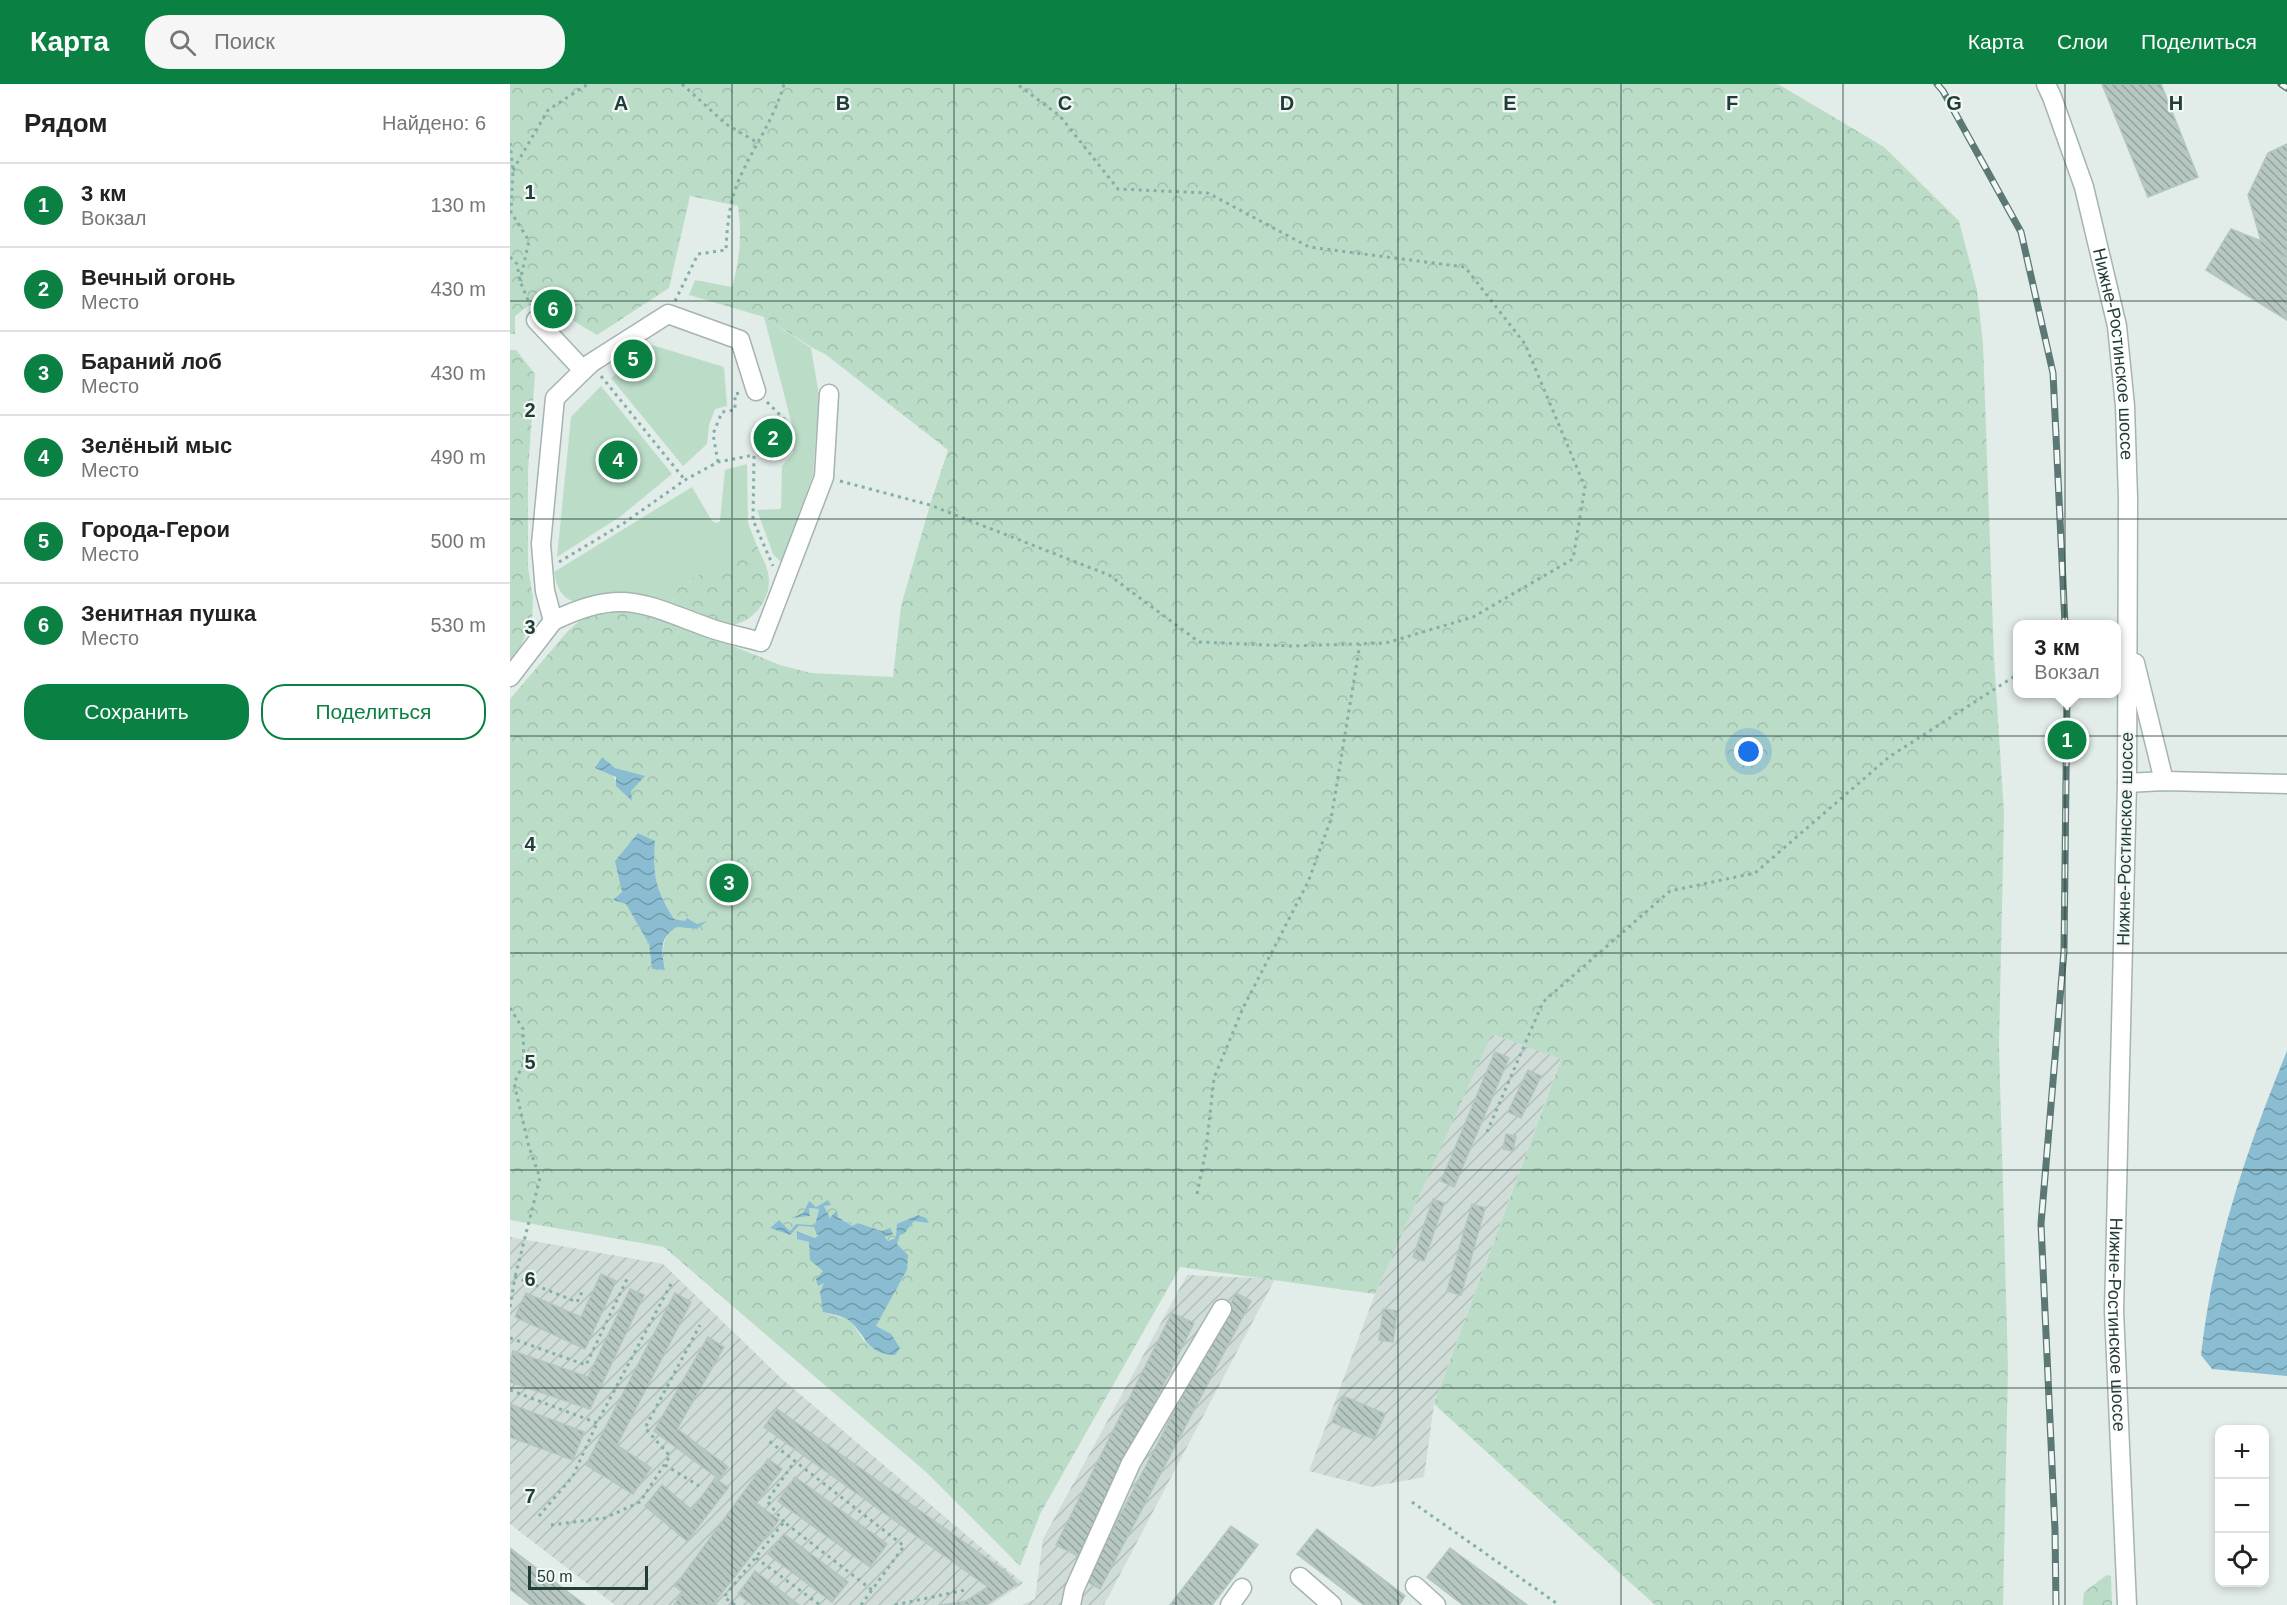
<!DOCTYPE html>
<html lang="ru">
<meta charset="utf-8">
<style>
:root{--surface:#fff;--page:#f6f6f6;--text:#222;--muted:#767676;--line:#e0e0e0;--accent:#0b8043}
body{margin:0;font-family:Helvetica,sans-serif;background:var(--page);color:var(--text)}
.controls{position:absolute;right:18px;bottom:18px;display:grid;overflow:hidden;border-radius:12px;box-shadow:0 3px 9px #0003}
.controls button{width:54px;height:54px;display:grid;place-items:center;padding:0;border:0;border-bottom:2px solid var(--line);background:var(--surface);color:var(--text);font:30px sans-serif}
.scale{position:absolute;left:18px;bottom:15px;width:120px;box-sizing:border-box;padding-left:6px;border:3px solid #223d39;border-top:0;font-size:16px;line-height:21px;white-space:nowrap;color:#223d39;-webkit-text-stroke:4px #f2f8f6;paint-order:stroke}
.you{position:absolute;left:1239px;top:668px;width:21px;height:21px;margin:-15px;border:4px solid #fff;border-radius:50%;background:#1a73e8;box-shadow:0 0 0 9px #1a73e833}
.badge{display:grid;place-items:center;width:39px;height:39px;border-radius:50%;background:var(--accent);color:#fff;font-size:20px;font-weight:700}
.pin{position:absolute;translate:-50% -50%;border:3px solid #fff;box-shadow:0 2px 6px #0006}
.popup{position:absolute;left:1503px;top:536px;width:108px;height:78px;box-sizing:border-box;display:grid;place-content:center;border-radius:12px;background:var(--surface);filter:drop-shadow(0 2px 4px #0005);font-size:20px;white-space:nowrap;color:var(--muted)}
.popup b{font-size:22px;color:var(--text)}
.popup::after{content:'';position:absolute;left:50%;top:100%;margin-left:-12px;border:12px solid transparent;border-top-color:var(--surface)}
.list{margin:0;padding:0;list-style:none}
h2{display:flex;justify-content:space-between;align-items:center;height:78px;margin:0;padding:0 24px;font-size:26px}
h2 small{font-size:20px;font-weight:400;color:var(--muted)}
.list li{display:grid;grid-template-columns:39px 1fr auto;gap:18px;align-items:center;box-sizing:border-box;height:84px;padding:0 24px;border-top:2px solid var(--line)}
.list b{display:block;font-size:22px;white-space:nowrap}
.list p{margin:0;font-size:20px;white-space:nowrap;color:var(--muted)}
.list em{font-size:20px;font-style:normal;color:var(--muted)}
.actions{display:flex;gap:12px;padding:18px 24px}
.actions a{flex:1;padding:14px 0;border:2px solid var(--accent);border-radius:24px;text-align:center;font-size:21px;color:var(--accent)}
.actions .main{background:var(--accent);color:#fff}
.icon{flex:none;width:33px;height:33px;fill:none;stroke:currentColor;stroke-width:2;stroke-linecap:round;stroke-linejoin:round}
.map{position:relative;flex:none;width:1777px;height:1521px;overflow:hidden}
header{display:flex;align-items:center;gap:36px;box-sizing:border-box;height:84px;padding:0 30px;background:var(--accent);color:#fff}
header strong{font-size:28px}
nav{display:flex;gap:33px;margin-inline-start:auto;font-size:21px}
.search{width:420px;height:54px;background:var(--page);display:flex;align-items:center;gap:15px;box-sizing:border-box;padding:0 21px;border-radius:24px;color:var(--muted);font-size:22px}
main{display:flex}
aside{flex:1;background:var(--surface)}
.map>svg:first-child{display:block}
</style>
<header>
<strong>Карта</strong>
<div class="search"><svg class="icon" aria-label="search" viewBox="0 0 24 24"><circle cx="10" cy="10" r="6"/><path d="M15 15l6 6"/></svg>Поиск</div>
<nav><a>Карта</a><a>Слои</a><a>Поделиться</a></nav>
</header>
<main>
<aside>
<h2>Рядом<small>Найдено: 6</small></h2>
<ul class="list">
<li><span class="badge">1</span><div><b>3 км</b><p>Вокзал</p></div><em>130 m</em></li>
<li><span class="badge">2</span><div><b>Вечный огонь</b><p>Место</p></div><em>430 m</em></li>
<li><span class="badge">3</span><div><b>Бараний лоб</b><p>Место</p></div><em>430 m</em></li>
<li><span class="badge">4</span><div><b>Зелёный мыс</b><p>Место</p></div><em>490 m</em></li>
<li><span class="badge">5</span><div><b>Города-Герои</b><p>Место</p></div><em>500 m</em></li>
<li><span class="badge">6</span><div><b>Зенитная пушка</b><p>Место</p></div><em>530 m</em></li>
</ul>
<div class="actions"><a class="main">Сохранить</a><a>Поделиться</a></div>
</aside>
<div class="map">
<svg width="1777" height="1521" viewBox="0 0 1777 1521">
<defs>
<pattern id="industrial-furrows" width="10" height="10" patternUnits="userSpaceOnUse" patternTransform="scale(1.5)"><rect width="10" height="10" fill="#d0dcd8"/><path d="M-1 1l2-2M0 10L10 0M9 11l2-2" fill="none" stroke="#b2beba"/></pattern>
<pattern id="forest-crowns" width="20" height="18" patternUnits="userSpaceOnUse" patternTransform="scale(1.5)"><rect width="20" height="18" fill="#bbddc8"/><path d="M2 6a3 3 0 1 1 6 0M12 15a3 3 0 1 1 6 0" fill="none" stroke="#a0bfad"/></pattern>
<pattern id="water-waves" width="16" height="10" patternUnits="userSpaceOnUse" patternTransform="scale(1.5)"><rect width="16" height="10" fill="#8abdd1"/><path d="M0 5q4-4 8 0t8 0" fill="none" stroke="#709bab"/></pattern>
<pattern id="building-back-hatch" width="6" height="6" patternUnits="userSpaceOnUse" patternTransform="scale(1.5)"><rect width="6" height="6" fill="#b7c7c2"/><path d="M-1 5l2 2M0 0l6 6M5-1l2 2" fill="none" stroke="#94a39f"/></pattern>
</defs>
<rect width="100%" height="100%" fill="#e2ece9"/>
<!-- industrial -->
<g fill="url(#industrial-furrows)">
<polygon points="981,950 1051,974 924,1320 914,1393 861,1403 799,1387 865,1210"/>
<polygon points="0,1153 153,1180 272,1295 513,1499 481,1521 105,1521 0,1440"/>
<polygon points="677,1191 765,1195 594,1521 512,1521 525,1515 533,1455"/>
</g>
<!-- green -->
<g fill="#bbddc8">
<polygon points="254,233 301,264 309,311 303,391 272,479 263,470 247,426 271,425 272,382 283,369 282,341"/>
<polygon points="142,261 214,283 217,322 205,325 199,341 197,360 173,382 101,294"/>
<polygon points="91,302 162,390 111,432 47,473 61,333"/>
<path d="M237,380L238,439L247,462L162,505L163,522C147,516 130,510 113,511C81,514 52,534 44,488L182,403L202,437L207,439L210,437L215,386Z"/>
</g>
<!-- forest -->
<g fill="url(#forest-crowns)" fill-rule="evenodd">
<path d="M0,0H1268L1374,63L1449,137L1467,206L1473,260L1484,574L1494,729L1489,962L1498,1283L1493,1521H1145L924,1320L1051,975L982,950L865,1210L670,1183L530,1430L510,1482L416,1388L154,1163L0,1136V615L58,547L74,533L88,526L130,525L270,581L301,589L383,593L391,522L420,421L438,366L315,270L301,263L254,233L179,211L185,196L222,203C230,176 232,149 228,122L180,112L159,204L87,251L52,230L44,215L34,220L23,218L5,232V250H0ZM92,674L105,684L121,716C109,706 102,687 92,674ZM145,757C143,794 145,804 164,835L187,840L195,838L187,845L167,843C150,854 152,867 155,885H142L139,860L116,819L104,816L112,808ZM318,1116L314,1122L320,1135L327,1126L328,1133L343,1142L348,1139L372,1147L378,1157L386,1154L408,1131L394,1150L390,1151L387,1160L397,1186L366,1242L354,1257L340,1236L313,1228L314,1187L299,1158L287,1155L288,1147L305,1154L313,1149L304,1143L289,1142L280,1151L260,1144L269,1136L280,1147L286,1140L305,1141L309,1125L299,1124L300,1132L284,1133L293,1129L299,1117L306,1123Z"/>
<polygon points="0,266 6,266 25,290 18,386 18,483 23,514 22,537 7,570 0,578"/>
<path d="M247,462C252,473 259,485 259,497C259,520 238,543 215,541C201,540 177,527 163,522L161,505Z"/>
<polygon points="1597,1491 1601,1492 1602,1521 1573,1521 1574,1508"/>
</g>
<!-- water -->
<g fill="url(#water-waves)">
<polygon points="92,673 105,684 135,692 121,707 122,717 106,702 106,693 85,684"/>
<path d="M128,749L145,757C143,793 145,804 164,835L175,837L177,834L187,840L197,837L187,845L167,843C148,855 152,866 155,886L142,885L139,860L116,820L103,816L112,808L105,777Z"/>
<path d="M1777,967V1292L1702,1285L1691,1271C1703,1163 1736,1067 1777,967Z"/>
<path d="M318,1116L321,1121L314,1122L320,1134L327,1126L328,1133L342,1142L348,1139L372,1147L380,1144L383,1150L375,1153L378,1157L386,1154L387,1140L408,1131L416,1134L419,1139L404,1137L394,1150L390,1151L387,1160L398,1171L397,1186L366,1242L381,1250L390,1264L385,1271C358,1270 357,1254 341,1238C335,1232 321,1230 313,1228L310,1208L314,1199L308,1202L306,1195L313,1187L300,1176L299,1158L287,1155V1147L305,1154L310,1150L307,1151L304,1143L289,1142L280,1151L260,1144L269,1136L280,1147L286,1140L305,1141L309,1125L299,1124L300,1132L281,1134L293,1129L299,1117L306,1123Z"/>
</g>
<!-- building -->
<g fill="url(#building-back-hatch)" stroke="#b4c6c1" stroke-width="1.5">
<polygon points="1592,0 1651,0 1688,93 1638,113"/>
<polygon points="1777,60 1777,175 1751,157 1738,111 1758,69"/>
<polygon points="1721,145 1751,157 1777,175 1777,236 1696,186"/>
<polygon points="985,968 999,974 944,1103 931,1097"/>
<polygon points="1018,986 1031,992 1011,1034 998,1028"/>
<polygon points="996,1050 1006,1052 1003,1067 993,1065"/>
<polygon points="923,1115 934,1119 914,1177 903,1173"/>
<polygon points="962,1120 975,1124 951,1211 937,1207"/>
<polygon points="91,1190 106,1197 75,1265 5,1233 16,1209 71,1233"/>
<polygon points="120,1205 134,1211 80,1325 0,1298 0,1277 3,1267 78,1293"/>
<polygon points="165,1209 181,1218 107,1361 141,1384 123,1410 76,1381"/>
<polygon points="726,1209 741,1217 590,1505 576,1497"/>
<polygon points="873,1225 887,1227 883,1258 869,1256"/>
<polygon points="662,1229 684,1239 568,1472 546,1461"/>
<polygon points="198,1253 214,1263 167,1345 218,1383 209,1395 144,1347"/>
<polygon points="833,1312 875,1330 864,1355 822,1338"/>
<polygon points="0,1320 74,1348 63,1376 0,1353"/>
<polygon points="267,1325 496,1488 507,1500 476,1521 431,1521 456,1517 478,1503 254,1343"/>
<polygon points="258,1375 272,1385 246,1419 269,1436 204,1519 207,1521 164,1521 173,1508 165,1502"/>
<polygon points="285,1393 377,1460 360,1483 268,1417"/>
<polygon points="205,1394 218,1404 177,1457 135,1422 152,1401 182,1426"/>
<polygon points="721,1442 748,1461 702,1521 660,1521"/>
<polygon points="807,1445 895,1512 889,1521 854,1521 787,1470"/>
<polygon points="274,1450 338,1498 322,1518 258,1470"/>
<polygon points="0,1464 75,1521 21,1521 0,1505"/>
<polygon points="940,1464 1017,1521 953,1521 917,1493"/>
<polygon points="245,1487 289,1521 243,1521 228,1510"/>
</g>
<g fill="none" stroke-linecap="round" stroke-linejoin="round">
<!-- minor casing -->
<g stroke="#a5b4b1" stroke-width="21">
<g id="minor">
<path id="s1" d="M1536,0L1542,13L1574,103L1607,242L1615,322L1618,414L1617,699L1604,1227L1617,1521"/>
<polyline points="26,236 73,286"/>
<path d="M43,537C110,504 132,519 197,543C215,550 234,553 251,558L314,393L319,310"/>
<polyline points="1625,579 1654,697"/>
<polyline points="0,593 43,537 35,507 31,460 45,314 81,279 158,230 230,256 246,307"/>
<polyline points="1617,699 1654,697 1777,700"/>
<polyline points="790,1493 822,1521"/>
<polyline points="905,1502 926,1521"/>
<polyline points="561,1521 564,1506 621,1379 712,1225"/>
<polyline points="720,1521 732,1504"/>
</g>
</g>
<!-- path -->
<g stroke="#82b0a7" stroke-width="3" stroke-dasharray="3 4.5" stroke-linecap="butt">
<polyline points="172,0 216,40 248,59"/>
<polyline points="0,59 3,86 1,128 19,157 10,197"/>
<polyline points="3,86 38,26 78,0"/>
<polyline points="0,173 7,180 10,197 20,221"/>
<path d="M165,217L188,170L216,166C217,140 220,113 232,89C247,57 264,35 274,0"/>
<polyline points="91,292 175,396"/>
<polyline points="257,318 275,336 278,365 244,371 243,436 263,482"/>
<polyline points="208,378 203,350 212,328 225,326 225,310 231,309"/>
<polyline points="330,397 420,421 599,491 689,558 780,562 876,559 963,533 1063,475 1075,403 1015,260 955,183 799,163 698,109 608,105 550,32 507,0"/>
<polyline points="49,478 114,439 175,396 208,378 244,371"/>
<polyline points="0,924 13,945 14,979 4,999 19,1063 30,1094 5,1193"/>
<polyline points="977,1048 1033,918 1160,807 1245,789 1379,673 1508,590"/>
<polyline points="687,1110 696,1066 704,994 733,924 798,798 821,735 850,560"/>
<polyline points="0,1223 5,1193 67,1218 73,1206"/>
<polyline points="0,1254 76,1281 117,1195"/>
<polyline points="0,1306 87,1339 161,1200"/>
<polyline points="155,1381 189,1402"/>
<polyline points="902,1418 1049,1521"/>
<polyline points="29,1432 63,1392 87,1339"/>
<polyline points="274,1438 257,1417 285,1377"/>
<polyline points="41,1441 95,1434 130,1418 160,1372 135,1344 190,1241"/>
<polyline points="246,1474 310,1521"/>
<polyline points="225,1521 214,1513 274,1438 362,1506 394,1462 259,1357"/>
<polyline points="351,1521 362,1506"/>
<polyline points="385,1521 455,1506"/>
</g>
<!-- minor -->
<use href="#minor" stroke="#fff" stroke-width="18"/>
<!-- rail casing -->
<g stroke="#5c7875" stroke-width="7">
<g id="rail">
<polyline points="1427,0 1433,7 1511,148 1543,289 1555,540"/>
<polyline points="1771,0 1777,4"/>
<polyline points="1546,1521 1545,1446 1531,1140 1554,867 1557,610"/>
</g>
</g>
<!-- rail -->
<use href="#rail" stroke="#f2f8f6" stroke-width="4.5" stroke-dasharray="14" stroke-linecap="butt"/>
</g>
<!-- grid -->
<path fill="none" stroke="#223d39" stroke-width="1.5" stroke-opacity="0.55" d="M222,0V1521M444,0V1521M666,0V1521M888,0V1521M1111,0V1521M1333,0V1521M1555,0V1521M0,217H1777M0,435H1777M0,652H1777M0,869H1777M0,1086H1777M0,1304H1777"/>
<g text-anchor="middle" stroke-width="4.5" stroke-linejoin="round" paint-order="stroke">
<!-- street labels -->
<g font-size="18" fill="#223d39" stroke="#f2f8f6">
<text dy="6" stroke="none"><textPath href="#s1" startOffset="280">Нижне-Ростинское шоссе</textPath></text>
<text transform="translate(1615 755) rotate(-89)" y="6">Нижне-Ростинское шоссе</text>
<text dy="6" stroke="none"><textPath href="#s1" startOffset="1252">Нижне-Ростинское шоссе</textPath></text>
</g>
</g>
<g font-size="20" text-anchor="middle" font-weight="bold" fill="#223d39" stroke="#f2f8f6" stroke-width="4.5" stroke-linejoin="round" paint-order="stroke">
<text x="111" y="26">A</text>
<text x="333" y="26">B</text>
<text x="555" y="26">C</text>
<text x="777" y="26">D</text>
<text x="1000" y="26">E</text>
<text x="1222" y="26">F</text>
<text x="1444" y="26">G</text>
<text x="1666" y="26">H</text>
<text x="20" y="115">1</text>
<text x="20" y="333">2</text>
<text x="20" y="550">3</text>
<text x="20" y="767">4</text>
<text x="20" y="985">5</text>
<text x="20" y="1202">6</text>
<text x="20" y="1419">7</text>
</g>
</svg>
<div class="controls">
<button>+</button>
<button>−</button>
<button><svg class="icon" aria-label="locate" viewBox="0 0 24 24"><circle cx="12" cy="12" r="6"/><path d="M12 2v4M12 18v4M2 12h4M18 12h4"/></svg></button>
</div>
<div class="scale">50 m</div>
<div class="you"></div>
<div class="pin badge" style="left:1557px;top:656px">1</div>
<div class="popup"><b>3 км</b>Вокзал</div>
<div class="pin badge" style="left:263px;top:354px">2</div>
<div class="pin badge" style="left:219px;top:799px">3</div>
<div class="pin badge" style="left:108px;top:376px">4</div>
<div class="pin badge" style="left:123px;top:275px">5</div>
<div class="pin badge" style="left:43px;top:225px">6</div>
</div>
</main>
